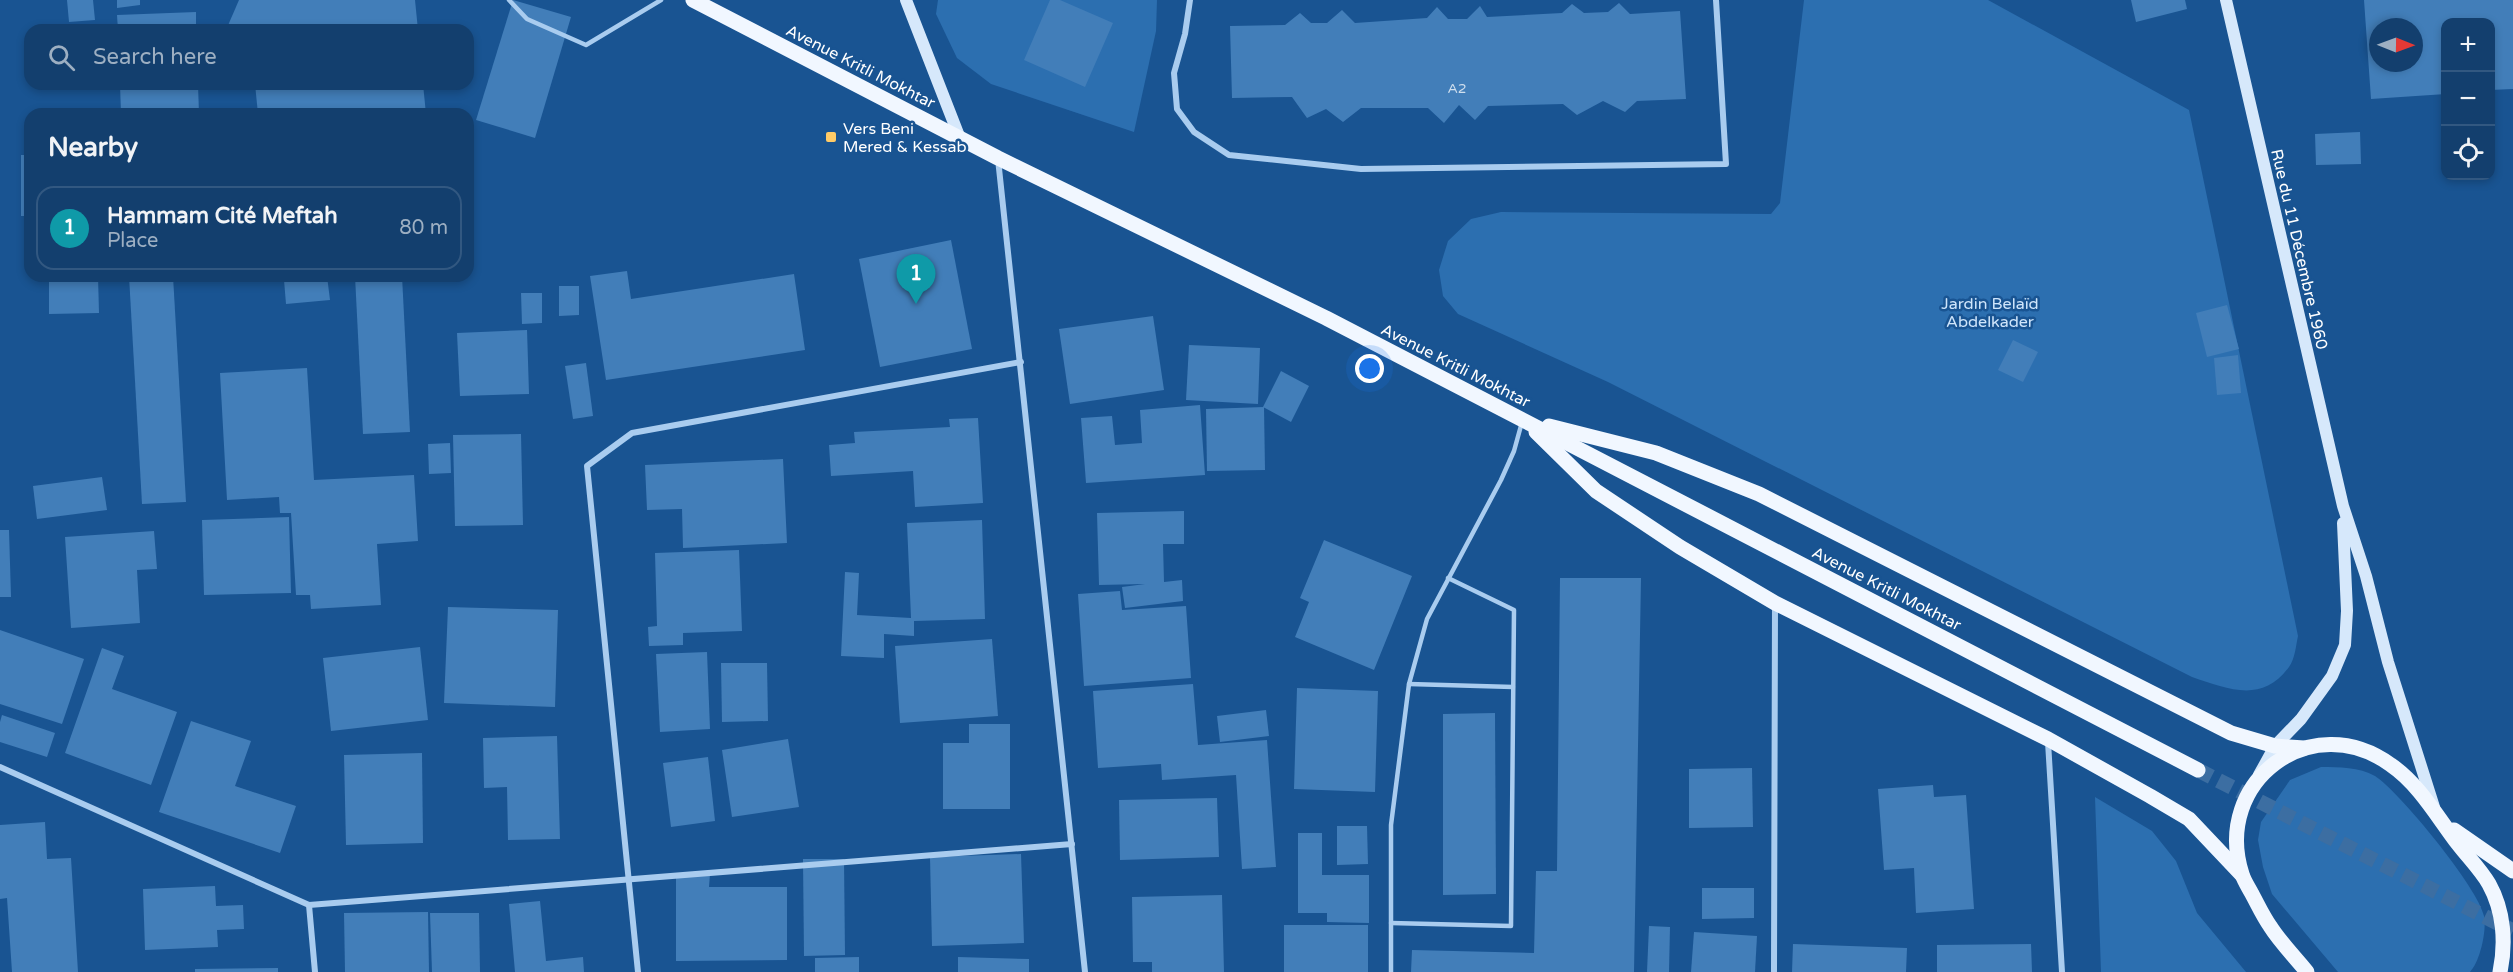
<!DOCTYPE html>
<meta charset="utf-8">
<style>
:root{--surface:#133f6e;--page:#1c4673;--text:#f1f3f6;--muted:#9dafc2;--line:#325881;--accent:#95b2f1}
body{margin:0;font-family:"Varela Round",sans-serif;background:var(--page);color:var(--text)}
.controls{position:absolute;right:18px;top:18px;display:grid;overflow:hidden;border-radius:12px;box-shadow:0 3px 9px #0003}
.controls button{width:54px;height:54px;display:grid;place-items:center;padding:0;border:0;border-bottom:2px solid var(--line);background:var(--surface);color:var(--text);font:30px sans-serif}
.compass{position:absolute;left:2369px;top:18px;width:54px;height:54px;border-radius:50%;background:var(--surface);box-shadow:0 3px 9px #0003;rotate:91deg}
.you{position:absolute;left:1370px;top:369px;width:21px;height:21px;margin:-15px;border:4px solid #fff;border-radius:50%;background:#1a73e8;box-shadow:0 0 0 9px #1a73e833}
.badge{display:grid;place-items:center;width:39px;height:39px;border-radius:50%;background:var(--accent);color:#fff;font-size:20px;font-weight:700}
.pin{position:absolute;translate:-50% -50px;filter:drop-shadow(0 2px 3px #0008)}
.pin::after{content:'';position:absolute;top:32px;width:21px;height:18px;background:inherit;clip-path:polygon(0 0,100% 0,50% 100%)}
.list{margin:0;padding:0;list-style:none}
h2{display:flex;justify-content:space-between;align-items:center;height:78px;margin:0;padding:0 24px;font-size:26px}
h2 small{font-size:20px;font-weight:400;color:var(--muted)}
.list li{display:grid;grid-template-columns:39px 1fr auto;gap:18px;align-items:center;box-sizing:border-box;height:84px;margin:0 12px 12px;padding:0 12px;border:2px solid var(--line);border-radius:18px}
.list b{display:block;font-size:22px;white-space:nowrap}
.list p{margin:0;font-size:20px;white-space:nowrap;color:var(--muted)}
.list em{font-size:20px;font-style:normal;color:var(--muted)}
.icon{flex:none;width:33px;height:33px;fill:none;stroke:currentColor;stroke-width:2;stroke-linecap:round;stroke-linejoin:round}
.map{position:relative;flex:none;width:2513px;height:972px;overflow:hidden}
.search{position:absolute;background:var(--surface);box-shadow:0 3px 9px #0003;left:24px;top:24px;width:450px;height:66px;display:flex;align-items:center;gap:15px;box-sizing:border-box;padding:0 21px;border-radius:18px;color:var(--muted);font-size:22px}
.panel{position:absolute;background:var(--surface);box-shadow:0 3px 9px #0003;left:24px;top:108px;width:450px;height:174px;border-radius:18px}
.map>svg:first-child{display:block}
</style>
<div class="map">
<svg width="2513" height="972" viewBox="0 0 2513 972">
<rect width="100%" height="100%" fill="#195492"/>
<!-- green -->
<g fill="#2c6fb0">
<polygon points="938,0 1157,0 1156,31 1134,132 991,84 957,58 936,14"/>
<path d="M1804,0H1988L2189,110L2298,636C2296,645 2295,659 2289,667C2262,704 2228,689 2192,677L1608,382L1458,314L1443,296L1439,270L1448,241L1471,219L1501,212L1771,214L1780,203Z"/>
<path d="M2321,767C2339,767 2359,767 2375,776C2399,791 2479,889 2484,916C2487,930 2480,962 2470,972H2338L2272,894L2263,867L2258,840L2261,822L2290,780Z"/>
<polygon points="2095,797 2152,831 2176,861 2197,913 2246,972 2101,972"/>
</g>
<!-- building -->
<g fill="#427eb9" fill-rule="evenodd">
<polygon points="67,0 93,0 95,20 69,22"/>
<polygon points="117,0 140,0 140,5 117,8"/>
<polygon points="239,0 415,0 418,30 226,30"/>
<polygon points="513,0 571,17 535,138 476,120"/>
<polygon points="1050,0 1060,0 1113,23 1085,87 1024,60"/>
<polygon points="2131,0 2185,0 2187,9 2136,22"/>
<path d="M2364,0H2513V89L2490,90V22H2446V94L2371,99ZM2378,27H2414V63H2378Z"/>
<polygon points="1619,3 1630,14 1680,11 1686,99 1637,101 1625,112 1603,101 1577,115 1563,104 1488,106 1475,120 1459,105 1444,123 1428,108 1361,108 1343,122 1326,109 1307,118 1292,97 1232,98 1230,26 1285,25 1300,13 1311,23 1327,23 1342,10 1355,23 1427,18 1437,7 1448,19 1467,19 1480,6 1487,17 1562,13 1572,4 1584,13 1608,12"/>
<polygon points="196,12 196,30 118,30 117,15"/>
<polygon points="120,84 198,84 199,114 121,114"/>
<polygon points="255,84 423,84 426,114 258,114"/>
<rect x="80" y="108" width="20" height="6"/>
<polygon points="2360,132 2361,164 2316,165 2315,134"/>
<rect x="21" y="155" width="9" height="61"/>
<polygon points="951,240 972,349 880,367 859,259"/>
<polygon points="627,271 631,299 794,274 805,350 606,380 590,276"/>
<polygon points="49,276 98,276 99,313 49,314"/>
<polygon points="129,276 173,276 186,502 142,504"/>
<polygon points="327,276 330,300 286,304 284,280"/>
<polygon points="355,276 402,276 410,432 363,434"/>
<polygon points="559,286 579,286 579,315 559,316"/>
<polygon points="521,293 542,293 542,323 522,324"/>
<polygon points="2227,305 2239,349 2207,357 2196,313"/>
<polygon points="1153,316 1164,390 1070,404 1059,329"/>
<polygon points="527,330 529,394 460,396 457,333"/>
<polygon points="2013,340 2038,352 2023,382 1998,370"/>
<polygon points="1189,345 1260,348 1258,404 1186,400"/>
<polygon points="2238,355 2241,393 2217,395 2214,358"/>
<polygon points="586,363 593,416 573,419 565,366"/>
<polygon points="307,368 314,480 414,475 418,541 377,544 381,605 311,609 310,595 296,595 291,513 280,513 279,497 227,500 220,373"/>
<polygon points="1281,371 1309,386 1291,422 1263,407"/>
<polygon points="1200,405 1205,475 1086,483 1081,418 1112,416 1115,445 1142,443 1140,410"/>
<polygon points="1264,407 1265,470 1207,471 1206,409"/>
<polygon points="978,418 983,503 915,507 913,471 831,476 829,445 855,443 854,432 950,427 949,419"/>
<polygon points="521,434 523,525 455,526 453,435"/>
<polygon points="450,443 451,473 429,474 428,444"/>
<polygon points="783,459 787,543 683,548 682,509 647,510 645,465"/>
<polygon points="102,477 107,510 37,519 33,486"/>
<polygon points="1184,511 1184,544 1163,544 1164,582 1182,580 1183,601 1125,608 1122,587 1145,584 1099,585 1097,513"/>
<polygon points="289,517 291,593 204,595 202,520"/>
<polygon points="982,520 985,619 914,621 914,636 884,634 884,658 841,656 845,572 859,573 857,615 911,618 907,523"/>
<polygon points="0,530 9,530 11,597 0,597"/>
<polygon points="154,531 157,569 137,570 140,623 71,628 65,537"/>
<polygon points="1324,540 1412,576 1374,670 1295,637 1309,602 1300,598"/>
<polygon points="739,550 742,631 683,633 683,645 649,646 648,627 657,626 655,553"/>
<polygon points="1560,578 1641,578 1634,972 1411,972 1412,950 1534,953 1536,871 1557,871"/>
<polygon points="1120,591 1122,610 1186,606 1191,678 1084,686 1078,594"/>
<polygon points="448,607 558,610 555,707 444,703"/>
<polygon points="0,630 84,659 62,724 0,704"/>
<polygon points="992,639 998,716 900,723 895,646"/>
<polygon points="420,647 428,720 331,731 323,658"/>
<polygon points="102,648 124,656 112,689 177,712 151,785 65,753"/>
<polygon points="707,652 710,729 660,732 656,654"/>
<polygon points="721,663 767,663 768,721 722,722"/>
<polygon points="1193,684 1198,745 1267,740 1276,867 1242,869 1236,775 1162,780 1161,764 1098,768 1093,691"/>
<polygon points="1297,688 1378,691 1375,792 1294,789"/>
<polygon points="1266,710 1269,736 1220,742 1217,716"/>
<polygon points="1495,713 1496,894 1443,895 1443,714"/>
<polygon points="2,715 55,733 47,757 0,742 0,722"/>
<polygon points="191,721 251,741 235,786 296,806 280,853 159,812"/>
<polygon points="969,724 1010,724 1010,809 943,809 943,743 969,743"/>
<polygon points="557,736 560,839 508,840 507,787 484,788 483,738"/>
<polygon points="788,739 799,807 732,817 722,750"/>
<polygon points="422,753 423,843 346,845 344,755"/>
<polygon points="708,757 715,821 671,827 663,763"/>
<polygon points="1752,768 1753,827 1689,828 1689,769"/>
<polygon points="1933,785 1934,797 1966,795 1974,909 1916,913 1914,868 1884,870 1878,789"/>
<polygon points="1217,798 1219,857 1120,860 1119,800"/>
<polygon points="45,822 47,859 71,858 78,972 12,972 7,898 0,899 0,825"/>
<polygon points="1337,826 1367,826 1368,864 1337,865"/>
<polygon points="1298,833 1322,833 1322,875 1369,875 1369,923 1327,922 1327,913 1298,913"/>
<polygon points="1021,854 1024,943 932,946 930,857"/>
<polygon points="803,859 844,859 845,955 804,956"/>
<polygon points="676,874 710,874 709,887 787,887 787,960 676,961"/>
<polygon points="215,886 216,906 243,905 244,929 217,930 218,947 145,950 143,889"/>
<polygon points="1702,888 1754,888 1754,918 1702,919"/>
<polygon points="1222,895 1224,972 1152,972 1152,962 1133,962 1132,897"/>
<polygon points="540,901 546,961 583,957 584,972 515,972 509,904"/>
<polygon points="428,912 429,972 345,972 344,913"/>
<polygon points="430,913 479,913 480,972 432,972"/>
<rect x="1284" y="925" width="84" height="47"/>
<polygon points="1649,926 1670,927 1669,972 1647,972"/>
<polygon points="1694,932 1757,936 1755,972 1691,972"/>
<polygon points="1793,944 1907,948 1906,972 1792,972"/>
<polygon points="2031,944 2032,972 1937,972 1937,945"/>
<polygon points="859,957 859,972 815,972 815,958"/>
<polygon points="958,957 1029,959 1029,972 958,972"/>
<polygon points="278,968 278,972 195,972 195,969"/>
</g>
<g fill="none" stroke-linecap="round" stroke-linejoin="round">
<!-- primary-tunnel -->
<polyline stroke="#3c6ea2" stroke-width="15" stroke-dasharray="15 8" stroke-linecap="butt" points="2198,770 2513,931"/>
<!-- lane -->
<g stroke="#a9ccef" stroke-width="4.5">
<polyline points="509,0 527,19 586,45 661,0"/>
<polyline points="1409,684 1513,687"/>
<polyline points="1391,923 1511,926 1514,610 1448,578"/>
<polyline points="1391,972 1391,825 1409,684 1427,619 1501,480 1514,451 1522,422"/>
</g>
<!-- street -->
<g stroke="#a9ccef" stroke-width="6">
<polyline points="1190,0 1185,34 1174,73 1177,109 1194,132 1229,155 1361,169 1726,164 1716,0"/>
<polyline points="998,159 1085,972"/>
<polyline points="2048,742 2062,972"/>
<polyline points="0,767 309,905 1072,844"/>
<polyline points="309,905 315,972"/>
<polyline points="638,972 587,466 632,433 1021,362"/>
<polyline points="1774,972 1775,603"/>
</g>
<!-- secondary -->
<g stroke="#d6e8fb" stroke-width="12">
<polyline points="906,0 959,136"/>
<polyline points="2226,0 2343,506 2366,576 2388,662 2434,807"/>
<polyline points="2259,775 2275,746 2301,719 2332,676 2345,645 2347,611 2343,523"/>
</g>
<!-- primary -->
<g stroke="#f1f7ff" stroke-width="15">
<polyline points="693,0 998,158 1326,318 2198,770"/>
<polyline points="1549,426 1656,453 1759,494 2231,733 2275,746 2304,748"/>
<polyline points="1536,432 1596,491 1680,547 1775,603 2048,739 2150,796 2189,819 2242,875"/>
<polyline points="2454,830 2513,871"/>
<path d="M2307,972C2295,957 2280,942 2270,926C2263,916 2258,905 2252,894C2249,888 2244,881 2242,874C2212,781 2312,707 2391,765C2419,784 2438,818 2458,844C2468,857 2481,870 2489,884C2504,911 2506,943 2500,972"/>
</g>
</g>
<!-- markers -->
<rect fill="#ffcb67" stroke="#195492" stroke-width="2" x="825" y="131" width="12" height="12" rx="3"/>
<g text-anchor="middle" stroke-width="5" stroke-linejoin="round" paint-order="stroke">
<!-- number labels -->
<g font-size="14" fill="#d0dfee">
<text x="1457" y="93">A2</text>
</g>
<!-- street labels -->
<g font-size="16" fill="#fff" stroke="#195492">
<text transform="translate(861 66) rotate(27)" y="6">Avenue Kritli Mokhtar</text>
<text transform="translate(2300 249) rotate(77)" y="6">Rue du 11 Décembre 1960</text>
<text transform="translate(1456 365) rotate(27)" y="6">Avenue Kritli Mokhtar</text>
<text transform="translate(1887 588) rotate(27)" y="6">Avenue Kritli Mokhtar</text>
</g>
<!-- poi labels -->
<g font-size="16" fill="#fff" stroke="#195492" text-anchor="start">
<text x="843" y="134">Vers Beni<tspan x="843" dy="18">Mered &amp; Kessab</tspan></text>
</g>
<!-- park labels -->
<g font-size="16" fill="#cfe5fb" stroke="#195492">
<text x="1990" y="309">Jardin Belaïd<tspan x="1990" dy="18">Abdelkader</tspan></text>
</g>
</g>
</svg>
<div class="controls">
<button>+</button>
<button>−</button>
<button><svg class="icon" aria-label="locate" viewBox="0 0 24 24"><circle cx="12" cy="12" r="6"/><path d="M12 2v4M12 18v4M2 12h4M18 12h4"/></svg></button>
</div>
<svg class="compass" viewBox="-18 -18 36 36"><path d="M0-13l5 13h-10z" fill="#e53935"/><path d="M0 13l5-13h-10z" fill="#9dafc2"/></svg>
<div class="you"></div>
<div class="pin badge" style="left:916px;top:304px;background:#0f9aa8">1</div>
<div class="search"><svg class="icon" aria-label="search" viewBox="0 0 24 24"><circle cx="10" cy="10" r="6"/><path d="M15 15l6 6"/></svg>Search here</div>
<section class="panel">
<h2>Nearby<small></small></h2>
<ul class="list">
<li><span class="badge" style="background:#0f9aa8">1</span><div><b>Hammam Cité Meftah</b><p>Place</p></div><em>80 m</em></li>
</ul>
</section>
</div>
